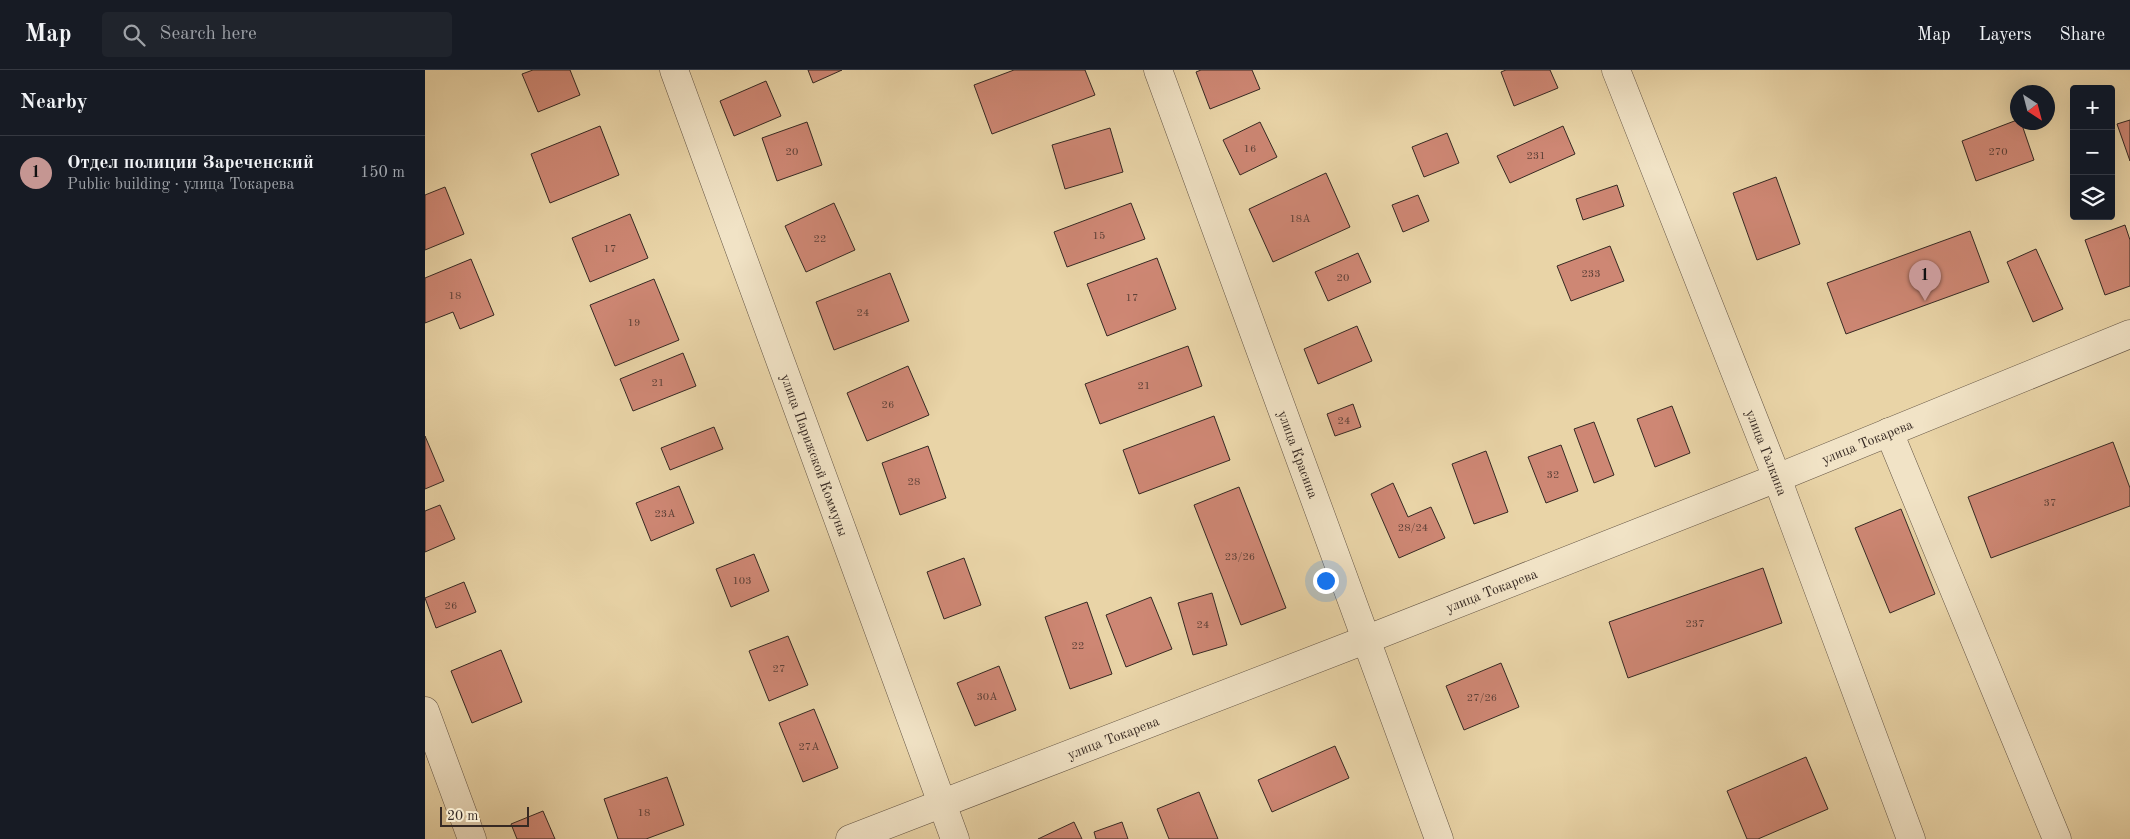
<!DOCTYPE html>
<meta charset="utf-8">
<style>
:root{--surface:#171b24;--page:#20242c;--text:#f1f3f6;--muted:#9ea1a6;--line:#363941;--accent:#c59692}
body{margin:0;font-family:"Old Standard TT",serif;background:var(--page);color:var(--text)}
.controls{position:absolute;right:15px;top:15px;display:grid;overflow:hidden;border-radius:5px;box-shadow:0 5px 20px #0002}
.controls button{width:45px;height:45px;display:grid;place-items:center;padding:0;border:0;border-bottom:1px solid var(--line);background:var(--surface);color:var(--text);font:25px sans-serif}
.compass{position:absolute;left:1585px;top:15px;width:45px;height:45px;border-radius:50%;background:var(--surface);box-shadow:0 5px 20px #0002;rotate:144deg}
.scale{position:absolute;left:15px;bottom:12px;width:89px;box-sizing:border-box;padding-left:5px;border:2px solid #362923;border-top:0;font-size:14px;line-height:18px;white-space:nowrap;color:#362923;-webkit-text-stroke:4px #f1e3c6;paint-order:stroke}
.you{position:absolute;left:900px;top:510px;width:18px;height:18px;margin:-12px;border:4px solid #fff;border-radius:50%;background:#1a73e8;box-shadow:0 0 0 8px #1a73e833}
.badge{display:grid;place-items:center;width:32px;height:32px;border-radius:50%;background:var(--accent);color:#111;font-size:16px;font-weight:700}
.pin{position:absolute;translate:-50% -41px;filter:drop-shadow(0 1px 2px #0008)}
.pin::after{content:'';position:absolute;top:26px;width:18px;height:15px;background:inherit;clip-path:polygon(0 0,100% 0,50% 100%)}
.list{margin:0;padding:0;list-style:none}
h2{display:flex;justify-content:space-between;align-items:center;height:65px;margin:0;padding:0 20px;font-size:21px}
h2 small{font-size:16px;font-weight:400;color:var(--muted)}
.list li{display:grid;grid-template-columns:32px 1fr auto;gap:15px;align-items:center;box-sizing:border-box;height:75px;padding:0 20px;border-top:1px solid var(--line)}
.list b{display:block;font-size:19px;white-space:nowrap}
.list p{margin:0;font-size:16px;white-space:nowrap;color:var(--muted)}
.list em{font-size:16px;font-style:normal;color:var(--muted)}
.icon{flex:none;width:28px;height:28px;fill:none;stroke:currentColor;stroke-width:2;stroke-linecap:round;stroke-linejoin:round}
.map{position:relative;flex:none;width:1705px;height:769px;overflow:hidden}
header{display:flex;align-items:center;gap:30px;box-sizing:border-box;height:70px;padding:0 25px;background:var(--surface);border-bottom:1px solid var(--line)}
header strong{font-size:24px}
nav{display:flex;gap:28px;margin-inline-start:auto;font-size:18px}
.search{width:350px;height:45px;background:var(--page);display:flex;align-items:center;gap:12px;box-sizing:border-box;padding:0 18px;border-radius:5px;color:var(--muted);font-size:19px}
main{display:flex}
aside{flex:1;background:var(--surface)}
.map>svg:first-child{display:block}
</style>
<header>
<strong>Map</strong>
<div class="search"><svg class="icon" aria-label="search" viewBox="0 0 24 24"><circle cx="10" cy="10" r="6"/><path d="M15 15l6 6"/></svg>Search here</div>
<nav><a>Map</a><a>Layers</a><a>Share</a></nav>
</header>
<main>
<aside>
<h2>Nearby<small></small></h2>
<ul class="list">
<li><span class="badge">1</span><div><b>Отдел полиции Зареченский</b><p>Public building · улица Токарева</p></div><em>150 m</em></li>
</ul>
</aside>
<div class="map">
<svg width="1705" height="769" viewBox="0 0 1705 769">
<rect width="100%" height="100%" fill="#e9d4a7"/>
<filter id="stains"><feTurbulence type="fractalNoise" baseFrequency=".004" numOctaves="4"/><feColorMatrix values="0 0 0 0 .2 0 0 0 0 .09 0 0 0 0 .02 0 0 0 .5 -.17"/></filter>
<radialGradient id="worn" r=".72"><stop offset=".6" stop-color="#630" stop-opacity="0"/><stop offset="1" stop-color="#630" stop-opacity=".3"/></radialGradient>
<!-- building -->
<g fill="#ce8774" stroke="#362923">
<polygon points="108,0 145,0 155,25 113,42 97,4"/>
<polygon points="383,0 417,0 388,13"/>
<polygon points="589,0 660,0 670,25 567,64 549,15"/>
<polygon points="776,0 827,0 835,19 785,39 771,2"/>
<polygon points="1081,0 1125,0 1133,18 1089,36 1076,2"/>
<polygon points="341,11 356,46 309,66 295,31"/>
<polygon points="1592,50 1592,52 1596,52 1609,90 1551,111 1537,71"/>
<polygon points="1705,50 1705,91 1692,54"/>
<polygon points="382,52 397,95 352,111 337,68"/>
<polygon points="835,52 852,87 815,105 798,70"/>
<polygon points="175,56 194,105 125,133 106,84"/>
<polygon points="1138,56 1150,84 1085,113 1072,86"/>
<polygon points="685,58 698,102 640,119 627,75"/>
<polygon points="1022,63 1034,93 999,107 987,77"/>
<polygon points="901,103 925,157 848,192 824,139"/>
<polygon points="1351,107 1375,174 1332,190 1308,123"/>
<polygon points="1192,115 1199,136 1158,150 1151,129"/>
<polygon points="20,117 39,164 0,180 0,125"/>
<polygon points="993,125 1004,151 978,162 967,135"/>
<polygon points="409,133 430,180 381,202 360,156"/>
<polygon points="706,133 720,169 642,197 629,162"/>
<polygon points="205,144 223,188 165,212 147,168"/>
<polygon points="1700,155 1705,170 1705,216 1680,225 1660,170"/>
<polygon points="1545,161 1564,212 1421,264 1402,213"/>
<polygon points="1185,176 1199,211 1146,231 1132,196"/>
<polygon points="1611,179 1638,239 1608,252 1582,192"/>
<polygon points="933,183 946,212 903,231 890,202"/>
<polygon points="732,188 751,239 682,266 662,214"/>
<polygon points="46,189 69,245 35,259 28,242 0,253 0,208"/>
<polygon points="465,203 484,251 409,280 391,232"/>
<polygon points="229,209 254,270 190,296 165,235"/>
<polygon points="932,256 947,291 893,314 879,279"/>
<polygon points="763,276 777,316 675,354 660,314"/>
<polygon points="258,283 271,316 208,341 195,309"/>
<polygon points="483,296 504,345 442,371 422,323"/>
<polygon points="928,334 936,357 910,366 902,344"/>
<polygon points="1247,336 1265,383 1230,397 1212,349"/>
<polygon points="789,346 805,390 714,424 698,380"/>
<polygon points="1169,352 1189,405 1169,413 1149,359"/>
<polygon points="289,357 298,379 245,400 236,378"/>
<polygon points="0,366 19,411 0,419"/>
<polygon points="1688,372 1705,418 1705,436 1566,488 1543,427"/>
<polygon points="1136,375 1153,421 1121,433 1103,387"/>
<polygon points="503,376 521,428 475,445 457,393"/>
<polygon points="1061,381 1083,442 1049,454 1027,394"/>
<polygon points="968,413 983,447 1006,437 1020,468 974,488 946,424"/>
<polygon points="254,416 269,453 226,471 211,433"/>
<polygon points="814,417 861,538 816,555 769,435"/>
<polygon points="15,435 30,469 0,482 0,441"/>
<polygon points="1476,439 1510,524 1465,543 1430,458"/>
<polygon points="329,484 344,521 306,537 291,499"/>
<polygon points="539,488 556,535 519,549 502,502"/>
<polygon points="1338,498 1357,553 1203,608 1184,552"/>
<polygon points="39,512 51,542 11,558 0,528"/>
<polygon points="787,523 802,575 768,585 753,533"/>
<polygon points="726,527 747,579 701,597 681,545"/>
<polygon points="662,532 687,604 645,619 620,547"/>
<polygon points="363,566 383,615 344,631 324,581"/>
<polygon points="76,580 97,632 47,653 26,601"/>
<polygon points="1076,593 1094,637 1039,660 1021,616"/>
<polygon points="574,596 591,640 550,656 532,613"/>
<polygon points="389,639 413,698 378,712 354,653"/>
<polygon points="910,676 924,708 847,742 833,710"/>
<polygon points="1381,687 1403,739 1333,769 1322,769 1302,721"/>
<polygon points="242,707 259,755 221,769 193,769 179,729"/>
<polygon points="774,722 793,769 744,769 732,739"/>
<polygon points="118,741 130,769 92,769 86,754"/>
<polygon points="649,752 657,769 613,769"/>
<polygon points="697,752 703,769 671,769 669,762"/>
</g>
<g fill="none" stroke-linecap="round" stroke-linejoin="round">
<!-- minor casing -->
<g stroke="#635444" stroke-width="29">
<g id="minor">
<path id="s1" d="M249,0L530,769"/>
<path id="s2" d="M733,0L1014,769"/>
<path id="s3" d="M1191,0L1352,408L1486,769"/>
<polyline points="1464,362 1632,769"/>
<polyline points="0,641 47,769"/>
<path id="s4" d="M425,769L940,570L1352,408L1705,264"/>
</g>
</g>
<!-- minor -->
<use href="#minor" stroke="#f1e3c6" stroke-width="28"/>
</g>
<g text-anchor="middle" stroke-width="4.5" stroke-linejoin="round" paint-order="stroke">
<!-- number labels -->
<g font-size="11" fill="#5c4037">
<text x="825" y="82">16</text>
<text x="367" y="85">20</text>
<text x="1573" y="85">270</text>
<text x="1111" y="89">231</text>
<text x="875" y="152">18А</text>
<text x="674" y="169">15</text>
<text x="395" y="172">22</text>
<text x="185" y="182">17</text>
<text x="1166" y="207">233</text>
<text x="918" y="211">20</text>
<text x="30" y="229">18</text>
<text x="707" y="231">17</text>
<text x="438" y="246">24</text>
<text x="209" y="256">19</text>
<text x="233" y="316">21</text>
<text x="719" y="319">21</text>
<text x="463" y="338">26</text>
<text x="919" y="354">24</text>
<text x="1128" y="408">32</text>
<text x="489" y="415">28</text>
<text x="1625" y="436">37</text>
<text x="240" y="447">23А</text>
<text x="988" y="461">28/24</text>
<text x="815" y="490">23/26</text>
<text x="317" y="514">103</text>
<text x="26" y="539">26</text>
<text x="1270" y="557">237</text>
<text x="778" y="558">24</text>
<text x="653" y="579">22</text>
<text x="354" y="602">27</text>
<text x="562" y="630">30А</text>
<text x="1057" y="631">27/26</text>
<text x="384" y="680">27А</text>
<text x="219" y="746">18</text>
</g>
<!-- street labels -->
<g font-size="14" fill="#362923" stroke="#f1e3c6">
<text dy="5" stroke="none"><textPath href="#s4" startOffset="1092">улица Токарева</textPath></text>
<text dy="5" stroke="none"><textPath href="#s3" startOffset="411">улица Галкина</textPath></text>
<text dy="5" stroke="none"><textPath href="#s1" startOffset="410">улица Парижской Коммуны</textPath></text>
<text dy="5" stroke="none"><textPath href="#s2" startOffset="409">улица Красина</textPath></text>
<text dy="5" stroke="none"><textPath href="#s4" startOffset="688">улица Токарева</textPath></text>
<text dy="5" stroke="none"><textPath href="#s4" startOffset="282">улица Токарева</textPath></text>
</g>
</g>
<rect width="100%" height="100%" filter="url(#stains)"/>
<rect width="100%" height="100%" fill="url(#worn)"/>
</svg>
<div class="controls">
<button>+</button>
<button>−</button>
<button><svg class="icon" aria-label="layers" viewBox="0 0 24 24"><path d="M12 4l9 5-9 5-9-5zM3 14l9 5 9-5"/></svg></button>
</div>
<svg class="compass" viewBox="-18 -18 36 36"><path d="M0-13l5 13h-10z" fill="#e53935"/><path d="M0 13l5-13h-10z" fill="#9ea1a6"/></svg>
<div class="scale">20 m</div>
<div class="you"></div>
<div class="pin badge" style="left:1500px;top:231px">1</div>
</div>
</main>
